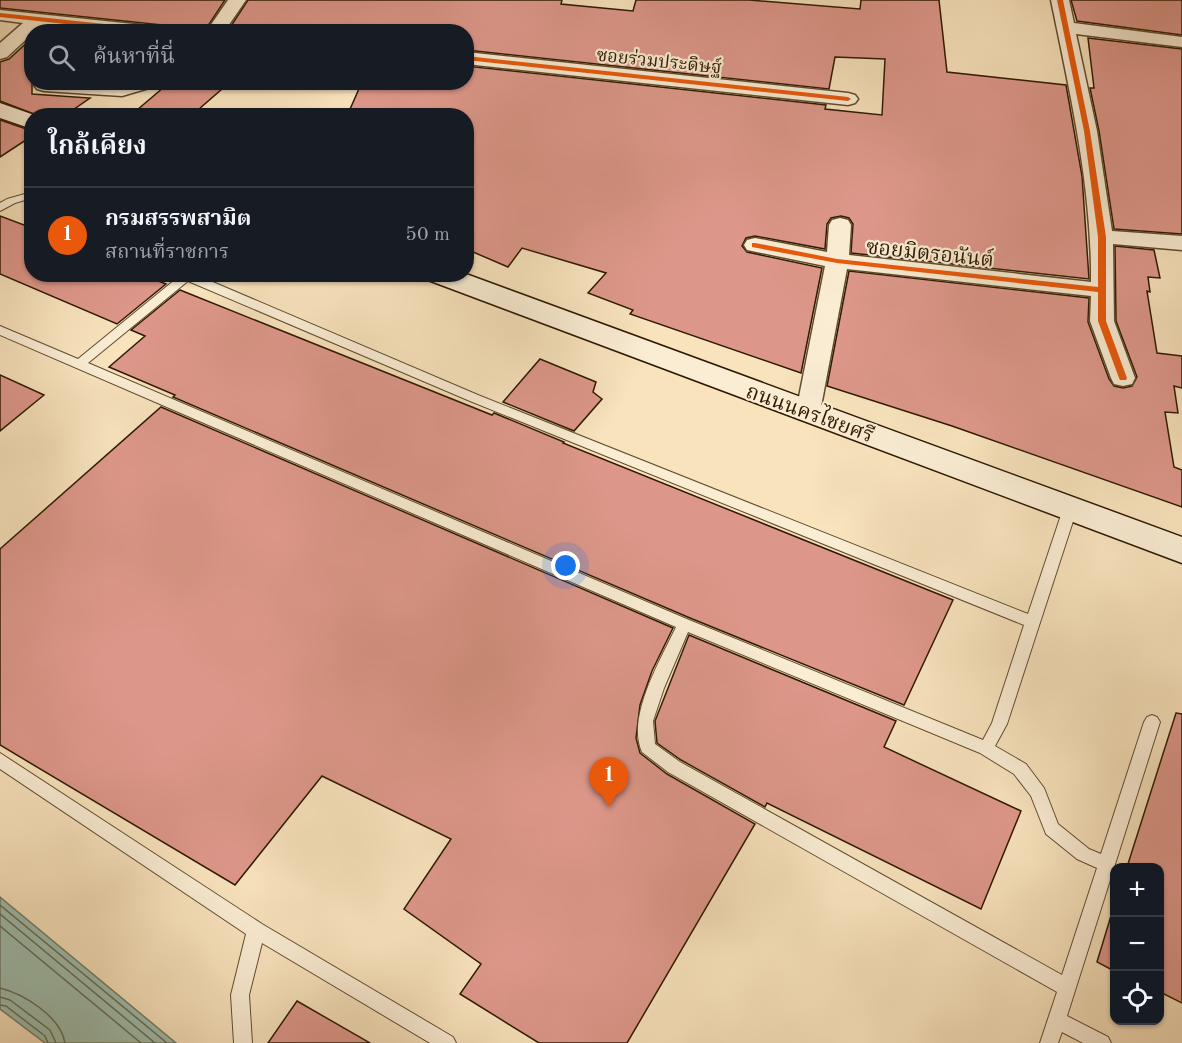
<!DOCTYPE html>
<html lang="th">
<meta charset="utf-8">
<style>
:root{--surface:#171b24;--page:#20242c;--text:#f1f3f6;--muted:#9ea1a6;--line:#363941;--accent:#ea580c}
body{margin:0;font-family:"Old Standard TT","Noto Serif Thai",serif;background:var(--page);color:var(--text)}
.controls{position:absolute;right:18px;bottom:18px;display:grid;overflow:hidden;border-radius:12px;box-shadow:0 2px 4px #0004}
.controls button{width:54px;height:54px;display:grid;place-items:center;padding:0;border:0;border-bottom:2px solid var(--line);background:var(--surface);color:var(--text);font:30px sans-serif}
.you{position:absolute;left:566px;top:566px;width:21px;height:21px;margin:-15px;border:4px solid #fff;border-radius:50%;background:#1a73e8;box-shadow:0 0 0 9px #1a73e833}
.badge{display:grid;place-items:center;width:39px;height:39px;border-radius:50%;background:var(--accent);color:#fff;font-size:20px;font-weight:700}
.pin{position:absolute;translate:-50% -50px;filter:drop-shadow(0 2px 3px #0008)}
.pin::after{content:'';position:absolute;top:32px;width:21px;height:18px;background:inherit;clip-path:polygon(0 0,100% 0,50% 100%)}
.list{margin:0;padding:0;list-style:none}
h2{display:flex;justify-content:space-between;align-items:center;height:78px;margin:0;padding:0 24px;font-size:26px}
h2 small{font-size:20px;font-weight:400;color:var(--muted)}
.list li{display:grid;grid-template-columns:39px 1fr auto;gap:18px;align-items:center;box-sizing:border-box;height:96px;padding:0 24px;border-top:2px solid var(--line)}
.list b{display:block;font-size:22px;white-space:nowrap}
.list p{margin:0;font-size:20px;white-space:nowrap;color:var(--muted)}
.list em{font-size:20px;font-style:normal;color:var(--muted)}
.icon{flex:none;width:33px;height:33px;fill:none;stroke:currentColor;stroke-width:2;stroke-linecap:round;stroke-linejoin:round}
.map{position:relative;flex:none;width:1182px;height:1043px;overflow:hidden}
.search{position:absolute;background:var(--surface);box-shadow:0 2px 4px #0004;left:24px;top:24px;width:450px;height:66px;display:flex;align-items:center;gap:15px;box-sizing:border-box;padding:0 21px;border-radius:24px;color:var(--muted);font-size:22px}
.panel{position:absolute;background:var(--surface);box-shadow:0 2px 4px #0004;left:24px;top:108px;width:450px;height:174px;border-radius:24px}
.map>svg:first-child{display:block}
</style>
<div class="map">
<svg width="1182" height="1043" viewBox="0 0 1182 1043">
<rect width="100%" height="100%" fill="#f8e3bd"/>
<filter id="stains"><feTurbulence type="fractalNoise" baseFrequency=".00333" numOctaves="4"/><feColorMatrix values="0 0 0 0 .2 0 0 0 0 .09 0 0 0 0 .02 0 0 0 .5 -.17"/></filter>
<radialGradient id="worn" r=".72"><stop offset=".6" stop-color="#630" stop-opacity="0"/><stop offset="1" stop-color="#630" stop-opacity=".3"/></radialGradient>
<!-- water -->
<polygon fill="#9ebead" stroke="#727c68" stroke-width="1.5" points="0,897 176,1043 45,1043 0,1009"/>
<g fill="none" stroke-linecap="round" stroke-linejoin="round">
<!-- shore -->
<g stroke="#666c56" stroke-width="1.5">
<polyline points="0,905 167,1043"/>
<polyline points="0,914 155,1043"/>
<polyline points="0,926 141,1043"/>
<path d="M0,988C24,994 61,1017 65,1043"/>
<polyline points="0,997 10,1000 50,1030 56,1043"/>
<polyline points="0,1005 6,1006 45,1036 48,1043"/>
</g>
</g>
<!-- building -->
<g fill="#dd978a" stroke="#2f1900" stroke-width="1.5">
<polygon points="0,0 225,0 204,32 173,32 162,25 0,8"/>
<polygon points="248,0 562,0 561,4 633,11 636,0 749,0 860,9 861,0 939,0 947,72 1066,85 1082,176 1089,279 851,253 853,224 849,218 841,216 831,218 827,224 825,249 755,236 746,238 742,246 747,252 822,268 801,373 630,314 633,310 588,293 606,273 522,248 508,267 466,249 466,116 347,116 362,82 466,82 466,66 826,105 825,109 882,115 885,59 835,57 829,89 466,50 466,32 411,32 352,25 348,32 227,32"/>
<polygon points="1071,0 1182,0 1182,35 1077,21"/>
<polygon points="32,38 32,94 90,98 64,116 39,116 0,101 0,62 9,59"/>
<polygon points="1088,38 1182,49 1182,234 1114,229 1099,131 1090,88 1094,88"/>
<polygon points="170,82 230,82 191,116 130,116"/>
<polygon points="0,120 32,131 32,136 0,157"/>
<polygon points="0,216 32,228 32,274 141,274 166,284 117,324 0,274"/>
<polygon points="1115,246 1154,250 1160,278 1148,277 1150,292 1147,291 1157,353 1182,356 1182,388 1174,386 1178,413 1165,412 1174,467 1182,470 1182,507 952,426 827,386 849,271 1089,298 1088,322 1109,379 1114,386 1123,388 1132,386 1137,377 1116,321"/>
<polygon points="180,290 492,415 494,413 564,442 563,443 953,600 904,705 690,618 173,397 175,395 109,367 145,336 131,330"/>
<polygon points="540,359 596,382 593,392 602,399 574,431 503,402"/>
<polygon points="0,375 44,395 0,431"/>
<polygon points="161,407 673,628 652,671 640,705 636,738 640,753 667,774 755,824 627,1043 539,1043 460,994 481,964 404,909 451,839 322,776 235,885 0,745 0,549"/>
<polygon points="689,635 896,721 884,747 1021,811 981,909 767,803 765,807 681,760 657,743 655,721"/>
<polygon points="1176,713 1182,714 1182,1003 1160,992 1160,867 1127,867"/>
<polygon points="1114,906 1114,971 1097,962"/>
<polygon points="297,1001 370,1043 268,1043"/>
</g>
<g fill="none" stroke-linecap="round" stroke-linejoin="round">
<!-- lane casing -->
<g stroke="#614c2f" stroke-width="2">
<g id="lane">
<polygon points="32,192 32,198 15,203 0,211 0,203 7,199"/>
<path d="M182,274H194L478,395L1028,614L1063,509L1070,504L1075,505L1077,509L1007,724L995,746L1026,764L1044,788L1058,824L1089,849L1101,854L1144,722L1147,717L1152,715L1157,717L1160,722L1067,1016L1108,1037L1111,1043H1083L1062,1032L1058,1043H1040L1057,992L668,772L642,752C626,717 661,659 676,627L0,335V326L78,359ZM188,281L470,401L1024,625L992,723L983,740L689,620L88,363ZM688,632L980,753L1014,774L1031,796L1046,834L1077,859L1097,868L1062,975L680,762L655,744L653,721L664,688Z"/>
<polygon points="0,753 262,924 453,1037 456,1043 430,1043 262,943 249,995 252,1043 234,1043 231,995 246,934 0,769"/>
</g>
</g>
<!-- street casing -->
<g stroke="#614c2f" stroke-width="3">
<g id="street">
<polygon points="228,0 246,0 224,32 206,32"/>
<path d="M1051,0H1069L1074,23L1182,37V47L1076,34L1097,131L1112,231L1182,236V250L1113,244L1114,321L1135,378L1132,384L1123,386L1114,384L1111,378L1090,321L1091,296L847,269L820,412L817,418L808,421L799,418L796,412L825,266L747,250L744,245L747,240L755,238L827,252L829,225L832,220L840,218L848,220L851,225L849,255L1091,282C1092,187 1070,93 1051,0Z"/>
<polygon points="0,10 162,27 171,32 106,32 42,25 32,32 32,34 7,57 0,59 0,43 23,23 0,20"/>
<polygon points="466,52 848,93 855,95 858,99 855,103 848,105 466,64"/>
<polygon points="36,82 158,82 156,86 122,96 44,91 37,89 34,85"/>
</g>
</g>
<!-- secondary casing -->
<g stroke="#2f1900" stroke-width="3">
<g id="secondary">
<polygon points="0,103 37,116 32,116 32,129 0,118"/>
<polygon points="425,274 466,274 1182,537 1182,563 428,280"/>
</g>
</g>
<!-- lane -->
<use href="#lane" fill="#faedd4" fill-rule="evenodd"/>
<!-- street -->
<use href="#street" fill="#faedd4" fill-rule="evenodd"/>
<!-- secondary -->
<use href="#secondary" fill="#faedd4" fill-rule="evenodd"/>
<!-- cycleway casing -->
<g stroke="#faedd4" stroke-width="4">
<g id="cycleway">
<polygon points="1057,0 1063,0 1090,131 1106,237 1106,321 1127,378 1126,380 1120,380 1119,378 1098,321 1098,292 837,263 752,247 752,243 755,243 837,259 1098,287 1098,237 1084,131"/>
<polygon points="0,13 162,30 165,32 140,32 0,17"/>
<polygon points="466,56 848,97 851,99 848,101 466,60"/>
</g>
</g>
<!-- cycleway -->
<use href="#cycleway" fill="#e8590c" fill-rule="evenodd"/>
</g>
<g text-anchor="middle" stroke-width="4.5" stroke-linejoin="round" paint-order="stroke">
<!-- far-street labels -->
<g font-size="18" fill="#2f1900" stroke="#faedd4">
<text transform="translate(659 61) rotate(6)" y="6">ซอยร่วมประดิษฐ์</text>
</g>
<!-- street labels -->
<g font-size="21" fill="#2f1900" stroke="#faedd4">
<text transform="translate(930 253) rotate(6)" y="7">ซอยมิตรอนันต์</text>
<text transform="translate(810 413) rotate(20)" y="7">ถนนนครไชยศรี</text>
</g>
</g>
<rect width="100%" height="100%" filter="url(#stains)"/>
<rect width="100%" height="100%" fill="url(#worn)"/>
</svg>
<div class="controls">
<button>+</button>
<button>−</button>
<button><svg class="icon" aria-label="locate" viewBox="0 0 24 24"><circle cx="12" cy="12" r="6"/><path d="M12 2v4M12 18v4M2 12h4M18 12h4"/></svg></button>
</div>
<div class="you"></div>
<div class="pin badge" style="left:609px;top:807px">1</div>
<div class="search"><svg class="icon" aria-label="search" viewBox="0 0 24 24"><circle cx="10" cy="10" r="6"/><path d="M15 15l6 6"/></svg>ค้นหาที่นี่</div>
<section class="panel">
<h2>ใกล้เคียง<small></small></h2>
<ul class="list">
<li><span class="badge">1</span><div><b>กรมสรรพสามิต</b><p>สถานที่ราชการ</p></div><em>50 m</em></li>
</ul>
</section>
</div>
